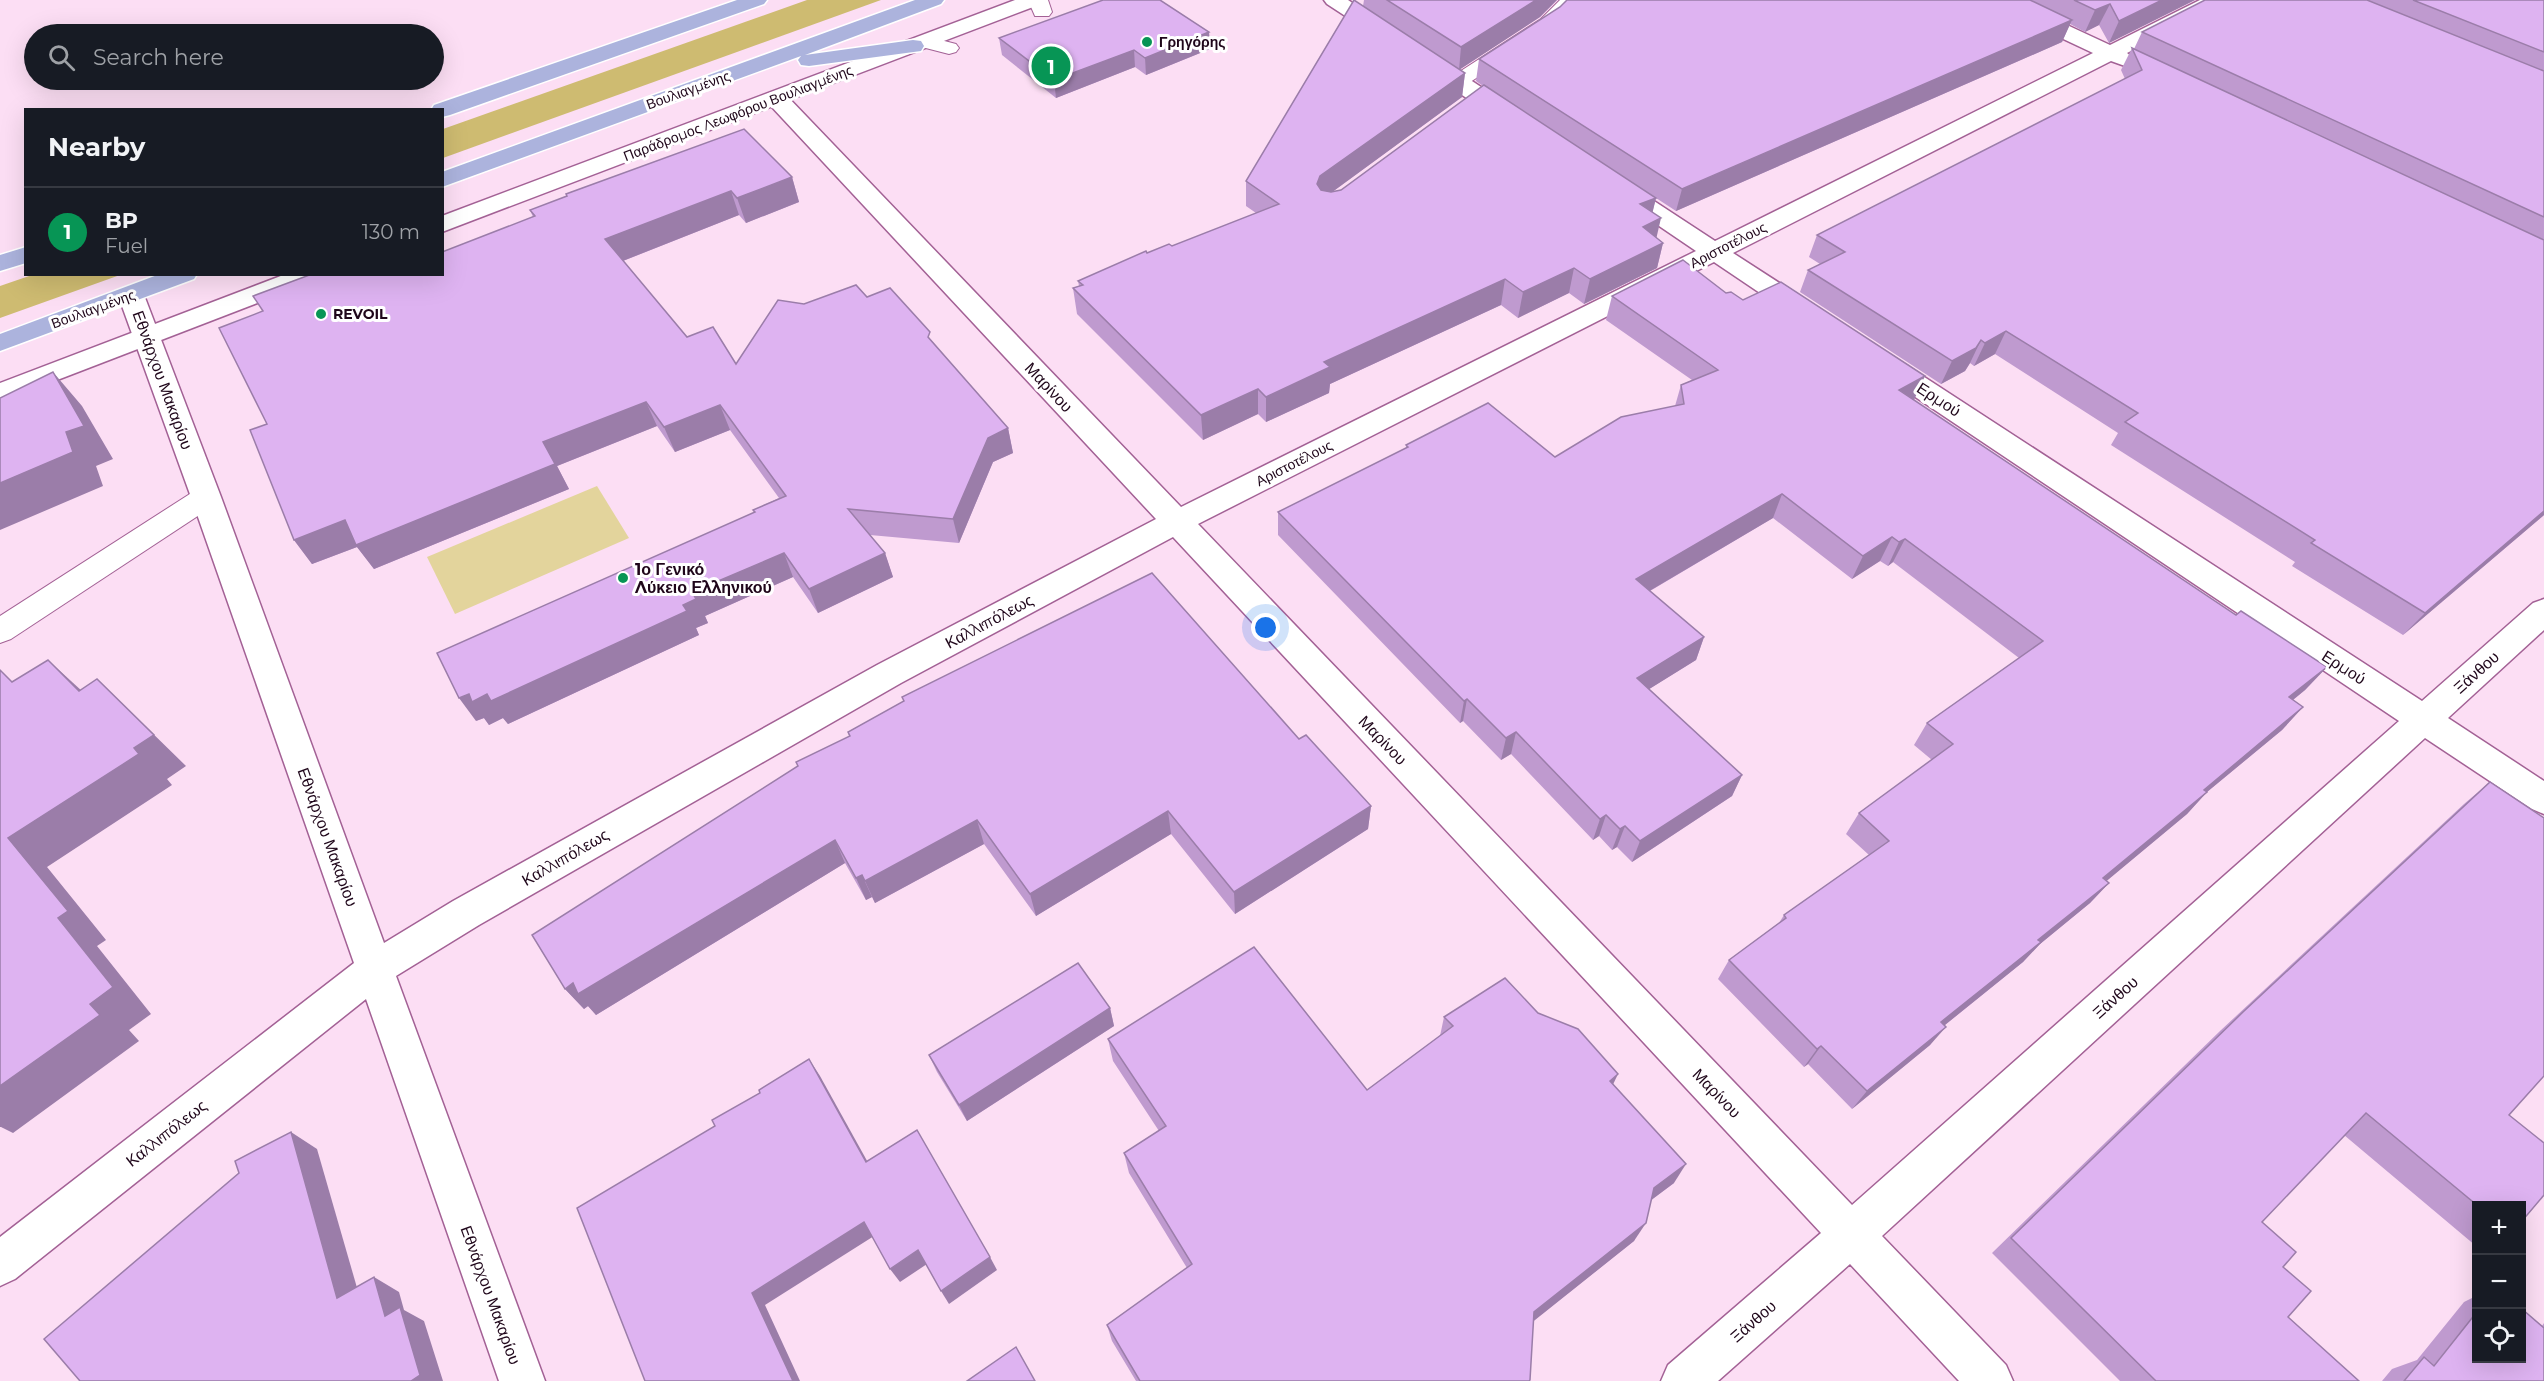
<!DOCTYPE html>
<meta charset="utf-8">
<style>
:root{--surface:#171b24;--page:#242831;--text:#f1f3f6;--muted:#9ea1a6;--line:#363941;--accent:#079555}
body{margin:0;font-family:Montserrat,sans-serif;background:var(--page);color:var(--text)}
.controls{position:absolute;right:18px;bottom:18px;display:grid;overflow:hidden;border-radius:0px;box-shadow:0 6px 24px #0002}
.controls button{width:54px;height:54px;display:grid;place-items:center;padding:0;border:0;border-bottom:2px solid var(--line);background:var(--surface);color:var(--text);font:30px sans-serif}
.you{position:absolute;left:1266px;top:628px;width:21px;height:21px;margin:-15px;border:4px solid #fff;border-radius:50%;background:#1a73e8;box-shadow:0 0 0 9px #1a73e833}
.badge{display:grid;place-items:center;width:39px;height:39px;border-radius:50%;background:var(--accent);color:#fff;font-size:20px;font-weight:700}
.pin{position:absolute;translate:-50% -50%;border:3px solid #fff;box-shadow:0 2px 6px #0006}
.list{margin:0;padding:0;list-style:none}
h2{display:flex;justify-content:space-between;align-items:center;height:78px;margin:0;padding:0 24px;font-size:26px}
h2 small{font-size:20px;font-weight:400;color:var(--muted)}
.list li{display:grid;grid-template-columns:39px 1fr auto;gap:18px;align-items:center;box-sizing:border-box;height:90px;padding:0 24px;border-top:2px solid var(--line)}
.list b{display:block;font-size:22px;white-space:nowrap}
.list p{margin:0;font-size:20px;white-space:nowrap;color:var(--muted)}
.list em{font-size:20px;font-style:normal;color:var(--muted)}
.icon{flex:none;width:33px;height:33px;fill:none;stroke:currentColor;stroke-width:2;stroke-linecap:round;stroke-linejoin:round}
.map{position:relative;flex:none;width:2544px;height:1381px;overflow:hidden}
.search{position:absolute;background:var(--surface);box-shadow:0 6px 24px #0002;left:24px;top:24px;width:420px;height:66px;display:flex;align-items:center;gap:15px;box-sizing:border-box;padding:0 21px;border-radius:33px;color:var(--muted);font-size:22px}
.panel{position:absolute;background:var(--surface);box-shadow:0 6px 24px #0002;left:24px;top:108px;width:420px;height:168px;border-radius:0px}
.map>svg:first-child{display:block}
</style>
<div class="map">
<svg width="2544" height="1381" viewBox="0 0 2544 1381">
<rect width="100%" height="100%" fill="#fcdef4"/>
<!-- green -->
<polygon fill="#e3d49c" points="597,486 629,538 455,614 427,557"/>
<!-- forest -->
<g fill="#cebb71">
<polygon points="807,0 881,0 443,158 443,129"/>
<polygon points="32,275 32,274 120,275 0,318 0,286"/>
</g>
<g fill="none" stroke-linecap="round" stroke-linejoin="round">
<!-- lane casing -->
<g stroke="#a36195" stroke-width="2">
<g id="lane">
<polygon points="1028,0 1048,0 1052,12 1049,16 1035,16"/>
<polygon points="1560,0 1581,0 1555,27 1464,86 1457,88 1450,86 1447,82 1450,78 1541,19"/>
<polygon points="925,36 956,44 959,48 956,52 949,54 918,46 915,42 918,38"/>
<polygon points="206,487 216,490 220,497 216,504 11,639 0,643 0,616 196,490"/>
</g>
</g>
<!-- street casing -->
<g stroke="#a36195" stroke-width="3">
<g id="street">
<polygon points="1324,0 1348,0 1393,30 1397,34 1393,38 1386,40 1379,38 1327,4"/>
<polygon points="1986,0 2013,0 2110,45 2200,0 2226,0 2223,4 2127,53 2136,60 2133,65 2125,66 2111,61 1733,253 1815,306 1819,312 1815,318 1806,320 1797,318 1714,262 1198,524 1852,1205 2399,721 1872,368 1868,362 1872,356 1882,353 1892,356 2422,701 2533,603 2544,599 2544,630 2448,718 2544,781 2544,814 2532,809 2425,738 1882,1236 2006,1365 2013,1381 1959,1381 1850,1264 1718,1381 1661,1381 1668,1365 1821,1233 1173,537 901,683 479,925 396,976 545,1381 499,1381 366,999 15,1279 0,1286 0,1237 354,963 191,497 118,295 122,289 131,287 140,289 144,295 221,497 384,943 453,901 877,665 1156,519 769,104 766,99 769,94 777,92 785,94 1181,507 1696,251 1609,192 1605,187 1609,182 1617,180 1625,182 1715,241 2093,53 1989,4"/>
<polygon points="1426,55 1434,56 1519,112 1522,117 1519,122 1511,124 1503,122 1418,66 1415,61 1418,56"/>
</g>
</g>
<!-- secondary casing -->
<g stroke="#a36195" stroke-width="3">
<g id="secondary">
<polygon points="1015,0 1044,0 1041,4 442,232 442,216"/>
<polygon points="286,274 323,274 320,279 0,402 0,383"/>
</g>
</g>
<!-- primary casing -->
<g stroke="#fff" stroke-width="3">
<g id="primary">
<polygon points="737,0 767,0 764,4 450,115 442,117 442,110 431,110 434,105"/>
<polygon points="915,0 944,0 941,4 805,55 913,40 921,41 924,46 921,51 809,66 801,65 798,60 801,56 442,187 442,172"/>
<polygon points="26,247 26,263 0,271 0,255"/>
<polygon points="160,274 197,274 194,279 0,351 0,334"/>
</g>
</g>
<!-- lane -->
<use href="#lane" fill="#fff" fill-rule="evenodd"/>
<!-- street -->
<use href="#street" fill="#fff" fill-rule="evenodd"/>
<!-- secondary -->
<use href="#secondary" fill="#fff" fill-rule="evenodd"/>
<!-- primary -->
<use href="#primary" fill="#acb3dd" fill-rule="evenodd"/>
</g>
<!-- wall -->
<g fill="#bf9acf">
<polygon points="1364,0 1557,0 1540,17 1460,69 1465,73 1462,97 1332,192 1341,190 1483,86 1476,81 1479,59 1560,7 1567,0 2195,0 2109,43 2099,25 2085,32 2070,24 2062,42 1676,211 1656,198 1652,213 1656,237 1663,243 1657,268 1584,304 1569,293 1518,318 1501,305 1330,384 1329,393 1266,422 1258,414 1203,440 1077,314 1073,288 1079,286 1078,281 1147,253 1172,246 1256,213 1246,206 1246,181 1363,6"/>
<polygon points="2205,0 2544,0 2544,515 2403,635 2292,566 2295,562 2111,445 2118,433 1995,354 1974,366 1970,363 1965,371 1941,384 1800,292 1808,270 1820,264 1809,257 1817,235 2125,79 2121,70 2132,48 2134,49 2142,32"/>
<polygon points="1209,32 1210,49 1146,75 1135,67 1056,98 1002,55 999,38"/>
<polygon points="792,177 799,202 746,223 739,215 623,261 687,337 736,364 804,304 867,297 932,341 1008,428 1013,453 993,462 959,543 870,535 885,553 893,577 818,613 793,577 705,616 708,623 696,628 699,635 508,724 503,718 489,725 484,718 476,721 754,512 753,510 779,498 730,430 675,452 657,426 557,466 569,489 374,569 357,547 312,564 294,540 267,424 442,274 533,217 530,210"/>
<polygon points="1726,293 1743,300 1914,399 2236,615 2327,667 2305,690 2293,700 2303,707 2282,730 2207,792 2187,814 2106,881 2109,883 2090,903 2040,944 2023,962 1945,1025 1930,1045 1852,1109 1808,1064 1804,1067 1718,979 1729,960 1779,923 1784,915 1869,855 1846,834 1859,813 1932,760 1914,745 1927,723 2019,658 1893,562 1888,566 1880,561 1852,579 1773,518 1650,591 1704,637 1696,660 1649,689 1742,775 1732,796 1632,862 1617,847 1612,850 1599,836 1593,840 1511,754 1501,760 1463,721 1460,723 1278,535 1278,512 1406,448 1406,445 1555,457 1675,406 1681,385 1692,380 1606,320 1612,296"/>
<polygon points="902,697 1299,739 1371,806 1368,829 1235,914 1171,834 1036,916 984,844 875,903 872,897 866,900 845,863 596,1015 588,1006 584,1009 565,989 849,736 848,732 904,701"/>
<polygon points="2490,782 2509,1115 2522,1206 2476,1206 2476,1246 2344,1135 2262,1222 2283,1267 2288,1317 2359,1381 2120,1381 1992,1253 2220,1031 2464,804"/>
<polygon points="1110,1008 1114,1026 967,1121 937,1072 929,1055"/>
<polygon points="1538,1013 1613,1085 1674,1183 1651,1200 1634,1241 1533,1321 1529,1381 1136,1381 1112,1341 1107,1325 1187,1268 1129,1173 1124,1153 1159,1131 1113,1061 1108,1039 1367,1090 1440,1036 1444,1017"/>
<polygon points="2476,1296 2476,1359 2542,1326 2544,1323 2544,1381 2382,1381 2392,1369 2417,1360 2464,1302"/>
</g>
<!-- shaded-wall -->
<g fill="#9b7da9">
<polygon points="1536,0 1557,0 1540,17 1459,70 1461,47"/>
<polygon points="2162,0 2195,0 2109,43 2119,21"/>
<polygon points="2110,4 2099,25 2085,32 2095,10"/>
<polygon points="2072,20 2062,42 1676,211 1682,189"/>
<polygon points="1209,32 1210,49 1146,75 1145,58"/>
<polygon points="1134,50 1135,67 1056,98 1054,80"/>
<polygon points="1465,73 1462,97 1320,201 1317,184 1320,176"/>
<polygon points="792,177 799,202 746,223 737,198"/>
<polygon points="731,191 739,215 615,264 605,239"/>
<polygon points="1656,198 1650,223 1640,204"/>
<polygon points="1661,218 1655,244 1643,227"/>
<polygon points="1663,243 1657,268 1584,304 1590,279"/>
<polygon points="1574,268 1569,293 1518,318 1523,292"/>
<polygon points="1505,279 1501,305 1330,384 1329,393 1266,422 1266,397 1324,362"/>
<polygon points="2006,331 1995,354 1974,366 1985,343"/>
<polygon points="1981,340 1970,363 1965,371 1941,384 1952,361"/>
<polygon points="53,372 82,406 113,459 96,466 103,486 0,530 0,483 66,432"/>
<polygon points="1925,376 1914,400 1899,390"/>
<polygon points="1258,389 1258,414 1203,440 1201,415"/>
<polygon points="646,402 657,426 557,466 569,489 374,569 357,547 312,564 294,540"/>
<polygon points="720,405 730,430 675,452 664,427"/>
<polygon points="1008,428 1013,453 993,462 959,543 953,519 988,438"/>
<polygon points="1782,494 1773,518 1629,603 1636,579"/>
<polygon points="2544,511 2544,515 2403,635 2425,613"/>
<polygon points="1892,537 1880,561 1852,579 1863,556"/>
<polygon points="1905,539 1893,562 1888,566 1899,542"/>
<polygon points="784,553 793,577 705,616 708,623 696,628 699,635 508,724 503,718 489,725 484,718 476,721 459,698 692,592"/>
<polygon points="885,553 893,577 818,613 809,589"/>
<polygon points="1704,637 1696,660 1630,701 1637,678"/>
<polygon points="48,660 83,692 79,691"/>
<polygon points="2327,667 2305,690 2268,720 2289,697"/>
<polygon points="97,679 186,766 167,779 172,785 47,867 106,940 97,946 151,1014 129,1030 139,1041 13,1133 1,1127 0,1127 0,1086 90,1004 58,918 8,838 134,748"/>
<polygon points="1467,699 1463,721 1460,723 1464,701"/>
<polygon points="2303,707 2282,730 2184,811 2204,790"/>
<polygon points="1516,732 1511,754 1501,760 1506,738"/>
<polygon points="1742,775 1732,796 1632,862 1640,841"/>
<polygon points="2207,792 2187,814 2085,899 2103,878"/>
<polygon points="1371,806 1368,829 1235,914 1234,892"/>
<polygon points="1168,811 1171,834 1036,916 1030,894"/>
<polygon points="1606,815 1599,836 1593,840 1600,819"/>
<polygon points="977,820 984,844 875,903 865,881"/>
<polygon points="1625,826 1617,847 1612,850 1620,829"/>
<polygon points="835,840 845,863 596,1015 588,1006 584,1009 565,989 573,983"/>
<polygon points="862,875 872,897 866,900 856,878"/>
<polygon points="2109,883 2090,903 2040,944 2023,962 1925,1041 1941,1022 2038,940"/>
<polygon points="1110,1008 1114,1026 967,1121 959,1105"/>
<polygon points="1946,1027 1930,1045 1852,1109 1867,1091"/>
<polygon points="1821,1046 1808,1064 1804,1067 1817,1049"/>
<polygon points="809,1059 820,1076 876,1177 866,1162"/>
<polygon points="1618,1074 1608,1095 1610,1081"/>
<polygon points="291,1132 317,1149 364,1312 337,1298"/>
<polygon points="1686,1164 1674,1183 1642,1207 1654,1188"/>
<polygon points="864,1222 874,1236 765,1305 800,1381 793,1381 752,1293"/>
<polygon points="1646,1223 1634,1241 1525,1328 1534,1312"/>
<polygon points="918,1250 927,1264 900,1282 890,1269"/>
<polygon points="990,1257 997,1270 949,1304 941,1291"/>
<polygon points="374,1277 399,1292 404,1310 424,1321 443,1381 411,1381 385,1316"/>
</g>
<!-- building -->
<g fill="#deb3f1" stroke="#9b7da9" stroke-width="1.5">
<polygon points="1103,0 1160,0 1209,32 1145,58 1134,50 1054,80 999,38"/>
<polygon points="1354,0 1465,73 1320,176 1317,184 1321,190 1331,192 1341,190 1484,85 1656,198 1640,204 1661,218 1643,227 1663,243 1590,279 1574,268 1523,292 1505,279 1324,362 1330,367 1266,397 1258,389 1201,415 1073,288 1083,285 1078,281 1146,251 1147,253 1169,244 1172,246 1279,204 1246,181"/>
<polygon points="1387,0 1536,0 1461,47"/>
<polygon points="1567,0 2030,0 2072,20 1682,189 1479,59 1560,7"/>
<polygon points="2074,0 2162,0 2119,21 2110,4 2095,10"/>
<polygon points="2205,0 2367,0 2544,71 2544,217 2142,32"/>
<polygon points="2413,0 2544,0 2544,52"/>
<polygon points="2132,48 2544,240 2544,511 2425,613 2311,543 2315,540 2125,422 2138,413 2006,331 1985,343 1981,340 1976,348 1952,361 1808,270 1845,252 1817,235 2142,70"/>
<polygon points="744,129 792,177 737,198 731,191 605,239 687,337 713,327 736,364 778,300 804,304 856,285 867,297 890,288 930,332 928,337 1008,428 988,438 953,519 848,509 885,553 809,589 784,553 692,592 696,599 683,605 687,611 491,701 487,694 472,702 469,694 459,698 437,653 755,512 753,510 786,496 720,405 664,427 646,402 543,442 555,464 356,545 345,520 294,540 250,430 267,424 219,328 263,311 253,296 312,274 442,274 442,252 535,216 530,210 567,196 566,194"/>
<polygon points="1683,260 1726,293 1731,292 1743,300 1781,282 1925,376 1899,390 2236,615 2241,611 2327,667 2289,697 2303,707 2204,790 2207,792 2103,878 2109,883 2038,940 2041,942 1941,1022 1946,1027 1867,1091 1821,1046 1817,1049 1729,960 1786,918 1784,915 1889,841 1859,813 1953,744 1927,723 2043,641 1905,539 1899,542 1892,537 1863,556 1782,494 1636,579 1704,637 1637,678 1742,775 1640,841 1625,826 1620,829 1606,815 1600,819 1516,732 1506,738 1467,699 1464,701 1278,512 1408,447 1406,445 1488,403 1555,457 1621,417 1684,404 1681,385 1718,370 1612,296"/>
<polygon points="53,372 84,426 66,432 73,452 0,483 0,398"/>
<polygon points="1152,573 1299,739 1306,735 1371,806 1234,892 1168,811 1030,894 977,820 865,881 862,875 856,878 835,840 578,994 573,983 565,989 532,935 798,766 796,762 850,736 848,732 904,701 902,697"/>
<polygon points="48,660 79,691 97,679 154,735 134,748 139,754 8,838 68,911 58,918 113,987 90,1004 100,1015 0,1086 0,670 12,682"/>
<polygon points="2490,782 2544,818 2544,1076 2509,1115 2544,1143 2544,1195 2522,1221 2522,1206 2478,1206 2366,1113 2262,1222 2296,1252 2283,1267 2311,1291 2288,1317 2359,1381 2156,1381 2011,1238 2243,1012"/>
<polygon points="1254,947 1367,1090 1453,1026 1444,1017 1505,978 1538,1013 1578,1029 1618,1074 1610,1081 1686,1164 1654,1188 1646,1223 1534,1312 1530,1380 1529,1381 1140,1381 1107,1325 1192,1264 1124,1153 1166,1126 1108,1039"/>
<polygon points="1078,963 1110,1008 959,1105 929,1055"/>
<polygon points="809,1059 866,1162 917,1130 990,1257 941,1291 918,1250 890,1269 864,1222 752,1293 793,1381 645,1381 577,1208 715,1126 712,1120 760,1093 759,1090"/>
<polygon points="291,1132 337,1298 374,1277 385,1316 400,1307 420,1375 411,1381 80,1381 44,1339 239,1173 235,1161"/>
<polygon points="2522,1309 2544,1328 2544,1381 2404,1381 2424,1357 2434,1366 2476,1313 2476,1359 2522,1359"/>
<polygon points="1016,1347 1035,1381 967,1381"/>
</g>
<!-- markers -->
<g fill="#079555" stroke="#fff" stroke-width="2">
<circle cx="1147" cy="42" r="6"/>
<circle cx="321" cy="314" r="6"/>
<circle cx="623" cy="578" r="6"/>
</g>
<g text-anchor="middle" stroke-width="6" stroke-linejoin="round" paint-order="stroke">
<!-- far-poi labels -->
<g font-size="14" font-weight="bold" fill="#1f061a" stroke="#fff" text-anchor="start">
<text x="1159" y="47">Γρηγόρης</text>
<text x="333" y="319">REVOIL</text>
</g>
<!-- far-street labels -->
<g font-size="14" fill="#1f061a" stroke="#fff">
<text transform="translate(688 90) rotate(-20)" y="5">Βουλιαγμένης</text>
<text transform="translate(738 113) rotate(-21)" y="5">Παράδρομος Λεωφόρου Βουλιαγμένης</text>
<text transform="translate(1728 245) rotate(-27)" y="5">Αριστοτέλους</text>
<text transform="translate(93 309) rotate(-20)" y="5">Βουλιαγμένης</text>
<text transform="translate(1294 463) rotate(-27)" y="5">Αριστοτέλους</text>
</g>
<!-- street labels -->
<g font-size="16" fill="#1f061a" stroke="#fff">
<text transform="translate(163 380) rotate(70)" y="6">Εθνάρχου Μακαρίου</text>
<text transform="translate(1049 387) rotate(47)" y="6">Μαρίνου</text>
<text transform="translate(1939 399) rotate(33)" y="6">Ερμού</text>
<text transform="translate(989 621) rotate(-28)" y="6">Καλλιπόλεως</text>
<text transform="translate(2344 667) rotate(33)" y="6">Ερμού</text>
<text transform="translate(2476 672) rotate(-42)" y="6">Ξάνθου</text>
<text transform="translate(1383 740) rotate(46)" y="6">Μαρίνου</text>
<text transform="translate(328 837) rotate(70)" y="6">Εθνάρχου Μακαρίου</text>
<text transform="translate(565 857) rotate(-30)" y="6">Καλλιπόλεως</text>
<text transform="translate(2115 997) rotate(-42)" y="6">Ξάνθου</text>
<text transform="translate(1717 1093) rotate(46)" y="6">Μαρίνου</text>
<text transform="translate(166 1133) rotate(-38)" y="6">Καλλιπόλεως</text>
<text transform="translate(491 1295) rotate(70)" y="6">Εθνάρχου Μακαρίου</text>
<text transform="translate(1753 1321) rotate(-41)" y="6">Ξάνθου</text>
</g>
<!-- poi labels -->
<g font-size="16" font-weight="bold" fill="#1f061a" stroke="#fff" text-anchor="start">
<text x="635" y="575">1ο Γενικό<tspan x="635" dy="18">Λύκειο Ελληνικού</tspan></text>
</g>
</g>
</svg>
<div class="controls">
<button>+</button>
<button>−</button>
<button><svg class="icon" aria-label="locate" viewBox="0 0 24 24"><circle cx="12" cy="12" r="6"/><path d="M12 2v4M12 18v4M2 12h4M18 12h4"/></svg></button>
</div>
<div class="you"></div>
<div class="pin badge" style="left:1051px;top:66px">1</div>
<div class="search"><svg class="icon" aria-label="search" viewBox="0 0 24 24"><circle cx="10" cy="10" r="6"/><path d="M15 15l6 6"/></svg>Search here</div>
<section class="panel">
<h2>Nearby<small></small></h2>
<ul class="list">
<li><span class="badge">1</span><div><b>BP</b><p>Fuel</p></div><em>130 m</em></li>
</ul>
</section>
</div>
